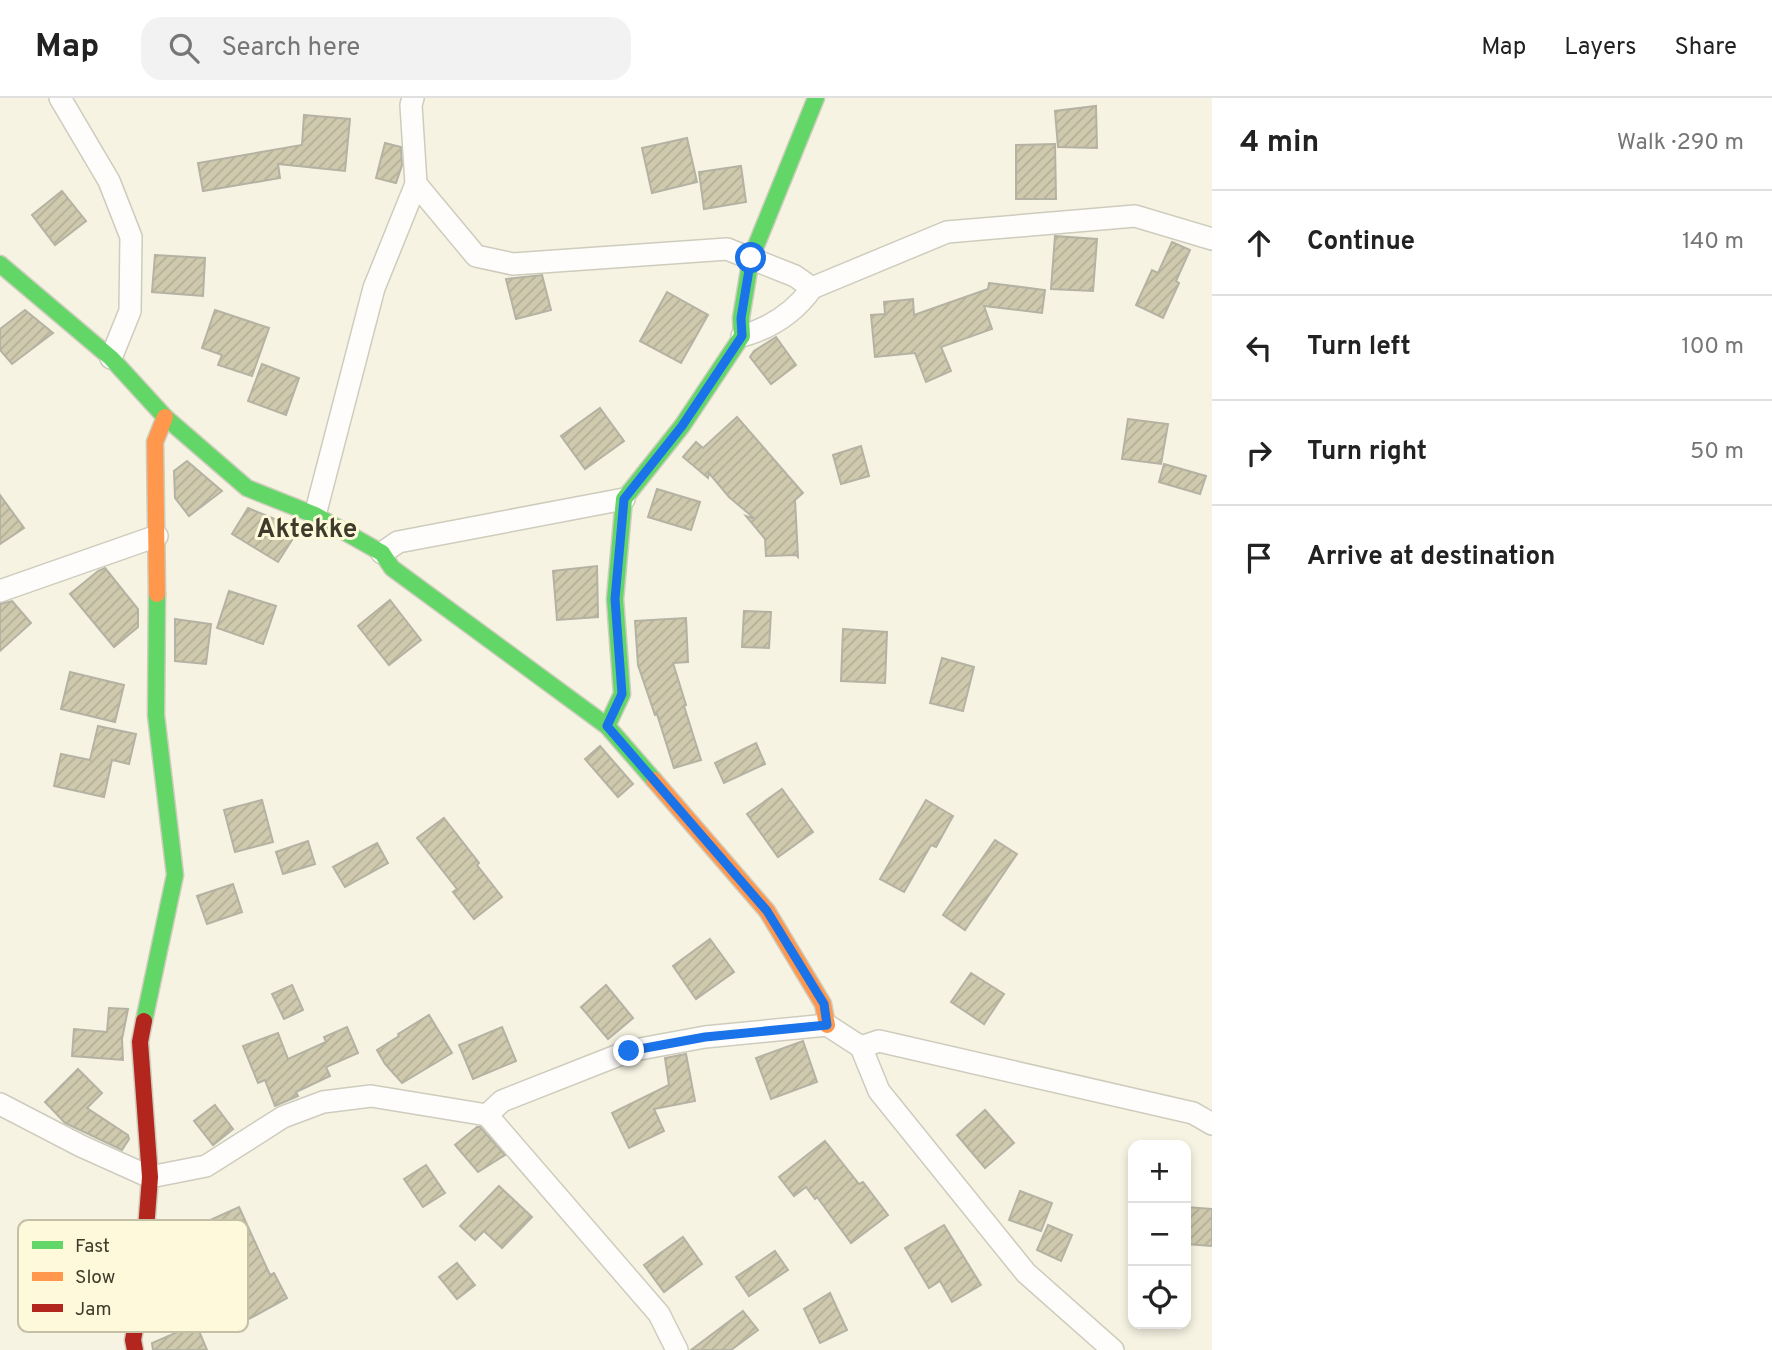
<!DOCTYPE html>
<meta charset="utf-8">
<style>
:root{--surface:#fff;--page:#f2f2f2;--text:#222;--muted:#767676;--line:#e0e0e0}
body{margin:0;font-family:Overpass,sans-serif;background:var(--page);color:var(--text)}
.controls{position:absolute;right:21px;bottom:21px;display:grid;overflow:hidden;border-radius:14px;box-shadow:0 4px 10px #0003}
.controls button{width:63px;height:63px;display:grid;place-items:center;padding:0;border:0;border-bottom:2px solid var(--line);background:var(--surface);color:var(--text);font:35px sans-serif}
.stop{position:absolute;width:21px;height:21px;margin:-16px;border:5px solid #1a73e8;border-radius:50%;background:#fff}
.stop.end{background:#1a73e8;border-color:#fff;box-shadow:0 2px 7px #0008}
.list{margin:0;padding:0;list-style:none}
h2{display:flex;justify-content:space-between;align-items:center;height:91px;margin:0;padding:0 28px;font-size:30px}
h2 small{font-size:23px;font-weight:400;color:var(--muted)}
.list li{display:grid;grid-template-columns:46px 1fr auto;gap:21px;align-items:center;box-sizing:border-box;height:105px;padding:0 28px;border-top:2px solid var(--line)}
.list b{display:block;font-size:26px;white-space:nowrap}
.list em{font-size:23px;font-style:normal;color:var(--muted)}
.icon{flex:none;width:38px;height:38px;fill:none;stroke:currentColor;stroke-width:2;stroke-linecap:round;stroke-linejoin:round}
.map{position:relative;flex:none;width:1212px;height:1252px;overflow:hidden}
header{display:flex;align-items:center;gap:42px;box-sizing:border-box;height:98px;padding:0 35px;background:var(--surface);border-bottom:2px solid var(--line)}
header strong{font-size:33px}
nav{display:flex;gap:38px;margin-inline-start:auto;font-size:24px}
.search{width:490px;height:63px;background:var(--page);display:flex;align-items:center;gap:18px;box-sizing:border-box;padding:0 24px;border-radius:21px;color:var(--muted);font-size:26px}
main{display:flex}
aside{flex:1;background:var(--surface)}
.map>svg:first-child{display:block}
</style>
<header>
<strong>Map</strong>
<div class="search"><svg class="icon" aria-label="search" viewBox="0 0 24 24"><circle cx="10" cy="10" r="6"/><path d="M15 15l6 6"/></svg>Search here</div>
<nav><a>Map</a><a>Layers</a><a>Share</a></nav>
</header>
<main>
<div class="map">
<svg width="1212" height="1252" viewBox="0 0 1212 1252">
<defs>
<pattern id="building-hatch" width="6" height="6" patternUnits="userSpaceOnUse" patternTransform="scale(1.75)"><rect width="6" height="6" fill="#cfcaae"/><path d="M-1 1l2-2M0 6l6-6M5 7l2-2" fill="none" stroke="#b3ae96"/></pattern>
</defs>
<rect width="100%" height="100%" fill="#f6f3e2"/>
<!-- building -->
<g fill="url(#building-hatch)" stroke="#b4b2a3" stroke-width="2">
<polygon points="1096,8 1097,50 1058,49 1055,13"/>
<polygon points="304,17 350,21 345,73 278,66 280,80 203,93 198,65 302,47"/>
<polygon points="687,40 697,84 652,95 642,50"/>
<polygon points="385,45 401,49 402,67 396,85 376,80"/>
<polygon points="1055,46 1056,101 1016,101 1016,47"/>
<polygon points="741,68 746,104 704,111 699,74"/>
<polygon points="62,93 86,123 55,147 32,117"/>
<polygon points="1055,138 1097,141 1093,193 1051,191"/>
<polygon points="1172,144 1190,152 1176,183 1179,185 1163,220 1136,207 1152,172 1158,175"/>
<polygon points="155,157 205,160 203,198 152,194"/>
<polygon points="542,177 551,212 516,221 506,181"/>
<polygon points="989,185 1045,192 1042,215 984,208 992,231 941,249 951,273 926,284 915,255 875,259 871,217 885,216 884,204 913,201 914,217 988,191"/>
<polygon points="667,194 708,217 681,265 640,243"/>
<polygon points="25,212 53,235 12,266 0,252 0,231"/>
<polygon points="215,212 269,230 252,278 218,267 222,257 202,250"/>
<polygon points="776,239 796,267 771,286 750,259 754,253"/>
<polygon points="262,266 299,280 286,317 248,303"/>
<polygon points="600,310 624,343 585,371 561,338"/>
<polygon points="737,319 803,395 795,402 798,459 796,457 766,458 765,441 746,418 755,421 729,399 709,375 708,380 683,359 696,344 703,350"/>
<polygon points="1128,321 1168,326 1161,366 1122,361"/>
<polygon points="861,348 869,378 841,386 833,357"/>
<polygon points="187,363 222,393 189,418 175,400 174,373"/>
<polygon points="1164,366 1206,378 1200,396 1159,384"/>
<polygon points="657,391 700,404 691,432 648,419"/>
<polygon points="0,397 24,430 0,446"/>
<polygon points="248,410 299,431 278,464 232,436"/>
<polygon points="597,468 598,519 557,522 553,473"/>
<polygon points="105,470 138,511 138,529 114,549 70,496 98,473"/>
<polygon points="229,493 276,508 263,546 217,530"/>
<polygon points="390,502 421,542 389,567 358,528"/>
<polygon points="12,503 31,525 0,553 0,506"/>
<polygon points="744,513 771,514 769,550 742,549"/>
<polygon points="686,520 688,564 673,565 686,607 684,608 701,662 674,670 657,616 655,617 638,567 635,523"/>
<polygon points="175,521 211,526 206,566 175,563"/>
<polygon points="843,531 887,534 885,585 841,583"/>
<polygon points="942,560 974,569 963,613 930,605"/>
<polygon points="70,574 124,587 115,624 61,611"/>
<polygon points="98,628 136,636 129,666 112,662 104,699 54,688 61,656 90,662"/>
<polygon points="756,645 765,666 724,685 715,665"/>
<polygon points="600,648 633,686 618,699 585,661"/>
<polygon points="782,691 813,734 778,759 747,716"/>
<polygon points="262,702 273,744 235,754 224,712"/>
<polygon points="926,702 953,718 936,749 931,747 904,794 880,781"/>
<polygon points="444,720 479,765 477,767 502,799 474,821 453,794 457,791 417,740"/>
<polygon points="995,742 1017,756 965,832 943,817"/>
<polygon points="308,743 315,766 283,776 276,754"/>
<polygon points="377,745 388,765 345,789 333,769"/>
<polygon points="233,786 242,814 207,826 197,798"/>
<polygon points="710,841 734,874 696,901 673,868"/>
<polygon points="971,875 1004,896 984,926 951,904"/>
<polygon points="292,887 303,912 284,921 272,896"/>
<polygon points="606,887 633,920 608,941 581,909"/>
<polygon points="109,910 128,911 122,941 123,962 72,958 74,931 107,934"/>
<polygon points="429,917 452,955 402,985 385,966 377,952 399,938 398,936"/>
<polygon points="347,929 358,955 326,969 330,978 296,994 298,998 275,1008 265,982 258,985 243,948 278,935 288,961 326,944 324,939"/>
<polygon points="502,929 516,963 473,981 459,947"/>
<polygon points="803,943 817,984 771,1001 756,960"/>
<polygon points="686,956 695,1003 654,1011 664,1033 629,1050 612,1015 669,987 665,960"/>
<polygon points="78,971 102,995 87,1010 128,1037 129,1041 122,1052 65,1025 45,1004"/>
<polygon points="215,1007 233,1031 213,1047 194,1023"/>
<polygon points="985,1012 1014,1045 985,1070 957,1037"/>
<polygon points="477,1029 480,1029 505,1057 478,1074 455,1047"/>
<polygon points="825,1043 859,1086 863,1084 888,1117 851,1145 817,1099 815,1101 806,1089 794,1098 779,1079"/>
<polygon points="426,1067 445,1095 423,1109 404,1081"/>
<polygon points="499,1088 532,1119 502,1150 484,1133 475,1142 460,1128"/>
<polygon points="1020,1093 1052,1105 1041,1133 1009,1122"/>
<polygon points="239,1109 270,1177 274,1175 287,1200 249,1221 224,1175 219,1177 197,1128"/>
<polygon points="1186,1109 1212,1111 1212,1148 1186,1146"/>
<polygon points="944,1127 981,1187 952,1204 940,1183 929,1190 905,1150"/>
<polygon points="1048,1127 1072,1137 1061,1163 1037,1152"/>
<polygon points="683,1139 702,1166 664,1194 644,1167"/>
<polygon points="775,1153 788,1172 749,1198 736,1179"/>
<polygon points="457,1165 475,1187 457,1201 439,1179"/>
<polygon points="830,1195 847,1232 820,1245 804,1211"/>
<polygon points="743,1213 758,1232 731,1252 691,1252"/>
<polygon points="196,1226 207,1252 153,1252 152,1245"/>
</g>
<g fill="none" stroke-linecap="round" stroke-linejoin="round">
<!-- street casing -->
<g stroke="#ceccbd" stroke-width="24">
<g id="street">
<polyline points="60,0 109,83 131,139 130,213 111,260"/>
<polyline points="416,86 476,158 513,166 727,151 795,178 812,190"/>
<path d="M742,238C771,230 794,215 812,190L947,134L1135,118L1212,141"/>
<polyline points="315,417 374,190 416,86 411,7 413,0"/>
<polyline points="382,455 398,444 624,401"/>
<polyline points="0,493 157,438"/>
<polyline points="861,949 879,943 1193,1015 1212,1026"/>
<polyline points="0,1006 81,1048 150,1079 206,1068 283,1019 323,1004 371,998 487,1017 659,1216 677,1252"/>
<polyline points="487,1017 502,1003 629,953 705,939 827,927 861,949 879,993 1026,1175 1113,1252"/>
</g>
</g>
<!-- fast casing -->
<g stroke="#ceccbd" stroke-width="19">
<g id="fast">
<polyline points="0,166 111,260 165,319 247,390 315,417 382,455 392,470 607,628 654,682"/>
<polyline points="607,628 622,596 615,501 624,401 682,328 742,238 741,220 751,160 816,0"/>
<polyline points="144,923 175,777 156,617 157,496"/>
</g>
</g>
<!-- slow casing -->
<g stroke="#ceccbd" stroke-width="19">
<g id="slow">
<polyline points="157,496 155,344 165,319"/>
<polyline points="654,682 767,813 823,906 827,927"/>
</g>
</g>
<!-- jam casing -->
<g stroke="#ceccbd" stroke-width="19">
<polyline id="jam" points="135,1252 133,1242 141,1197 150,1079 140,944 144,923"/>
</g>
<!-- street -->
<use href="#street" stroke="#fefdfb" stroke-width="21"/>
<!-- fast -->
<use href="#fast" stroke="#63d668" stroke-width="16"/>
<!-- slow -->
<use href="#slow" stroke="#ff974d" stroke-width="16"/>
<!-- jam -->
<use href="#jam" stroke="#b3261e" stroke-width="16"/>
</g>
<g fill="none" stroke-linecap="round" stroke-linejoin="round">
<!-- route -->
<polyline stroke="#1a73e8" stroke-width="9" points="629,953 705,939 827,927 824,906 767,813 607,628 622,596 615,501 624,401 682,328 742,238 741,220 751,160"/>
</g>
<g text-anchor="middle" stroke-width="6" stroke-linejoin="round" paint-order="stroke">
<!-- quarter labels -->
<g font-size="26" font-weight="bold" fill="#3e3b2c" stroke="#fef9da">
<text x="307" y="439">Aktekke</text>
</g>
</g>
<!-- legend -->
<rect x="18" y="1122" width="230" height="112" rx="10" fill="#fef9da" stroke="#c4c0a6" stroke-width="2"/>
<rect x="32" y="1143" width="31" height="8" fill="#63d668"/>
<rect x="32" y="1174" width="31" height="9" fill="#ff974d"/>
<rect x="32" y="1206" width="31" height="8" fill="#b3261e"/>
<g font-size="19" fill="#3e3b2c">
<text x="75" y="1154">Fast</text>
<text x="75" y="1185">Slow</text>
<text x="75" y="1217">Jam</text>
</g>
</svg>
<div class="controls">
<button>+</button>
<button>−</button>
<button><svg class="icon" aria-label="locate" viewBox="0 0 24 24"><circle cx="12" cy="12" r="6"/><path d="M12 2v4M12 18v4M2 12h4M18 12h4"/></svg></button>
</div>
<div class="stop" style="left:751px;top:160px"></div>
<div class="stop end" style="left:629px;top:953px"></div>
</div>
<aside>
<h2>4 min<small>Walk · 290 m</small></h2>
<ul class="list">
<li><svg class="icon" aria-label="ahead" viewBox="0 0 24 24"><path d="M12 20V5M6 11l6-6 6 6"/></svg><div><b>Continue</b></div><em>140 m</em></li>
<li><svg class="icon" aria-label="left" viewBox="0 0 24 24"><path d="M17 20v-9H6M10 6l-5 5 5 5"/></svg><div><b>Turn left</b></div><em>100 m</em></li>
<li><svg class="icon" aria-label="right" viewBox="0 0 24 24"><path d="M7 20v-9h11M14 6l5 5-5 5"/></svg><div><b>Turn right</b></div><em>50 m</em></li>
<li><svg class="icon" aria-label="arrive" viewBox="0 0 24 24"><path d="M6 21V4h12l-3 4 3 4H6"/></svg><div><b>Arrive at destination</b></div></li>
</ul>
</aside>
</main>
